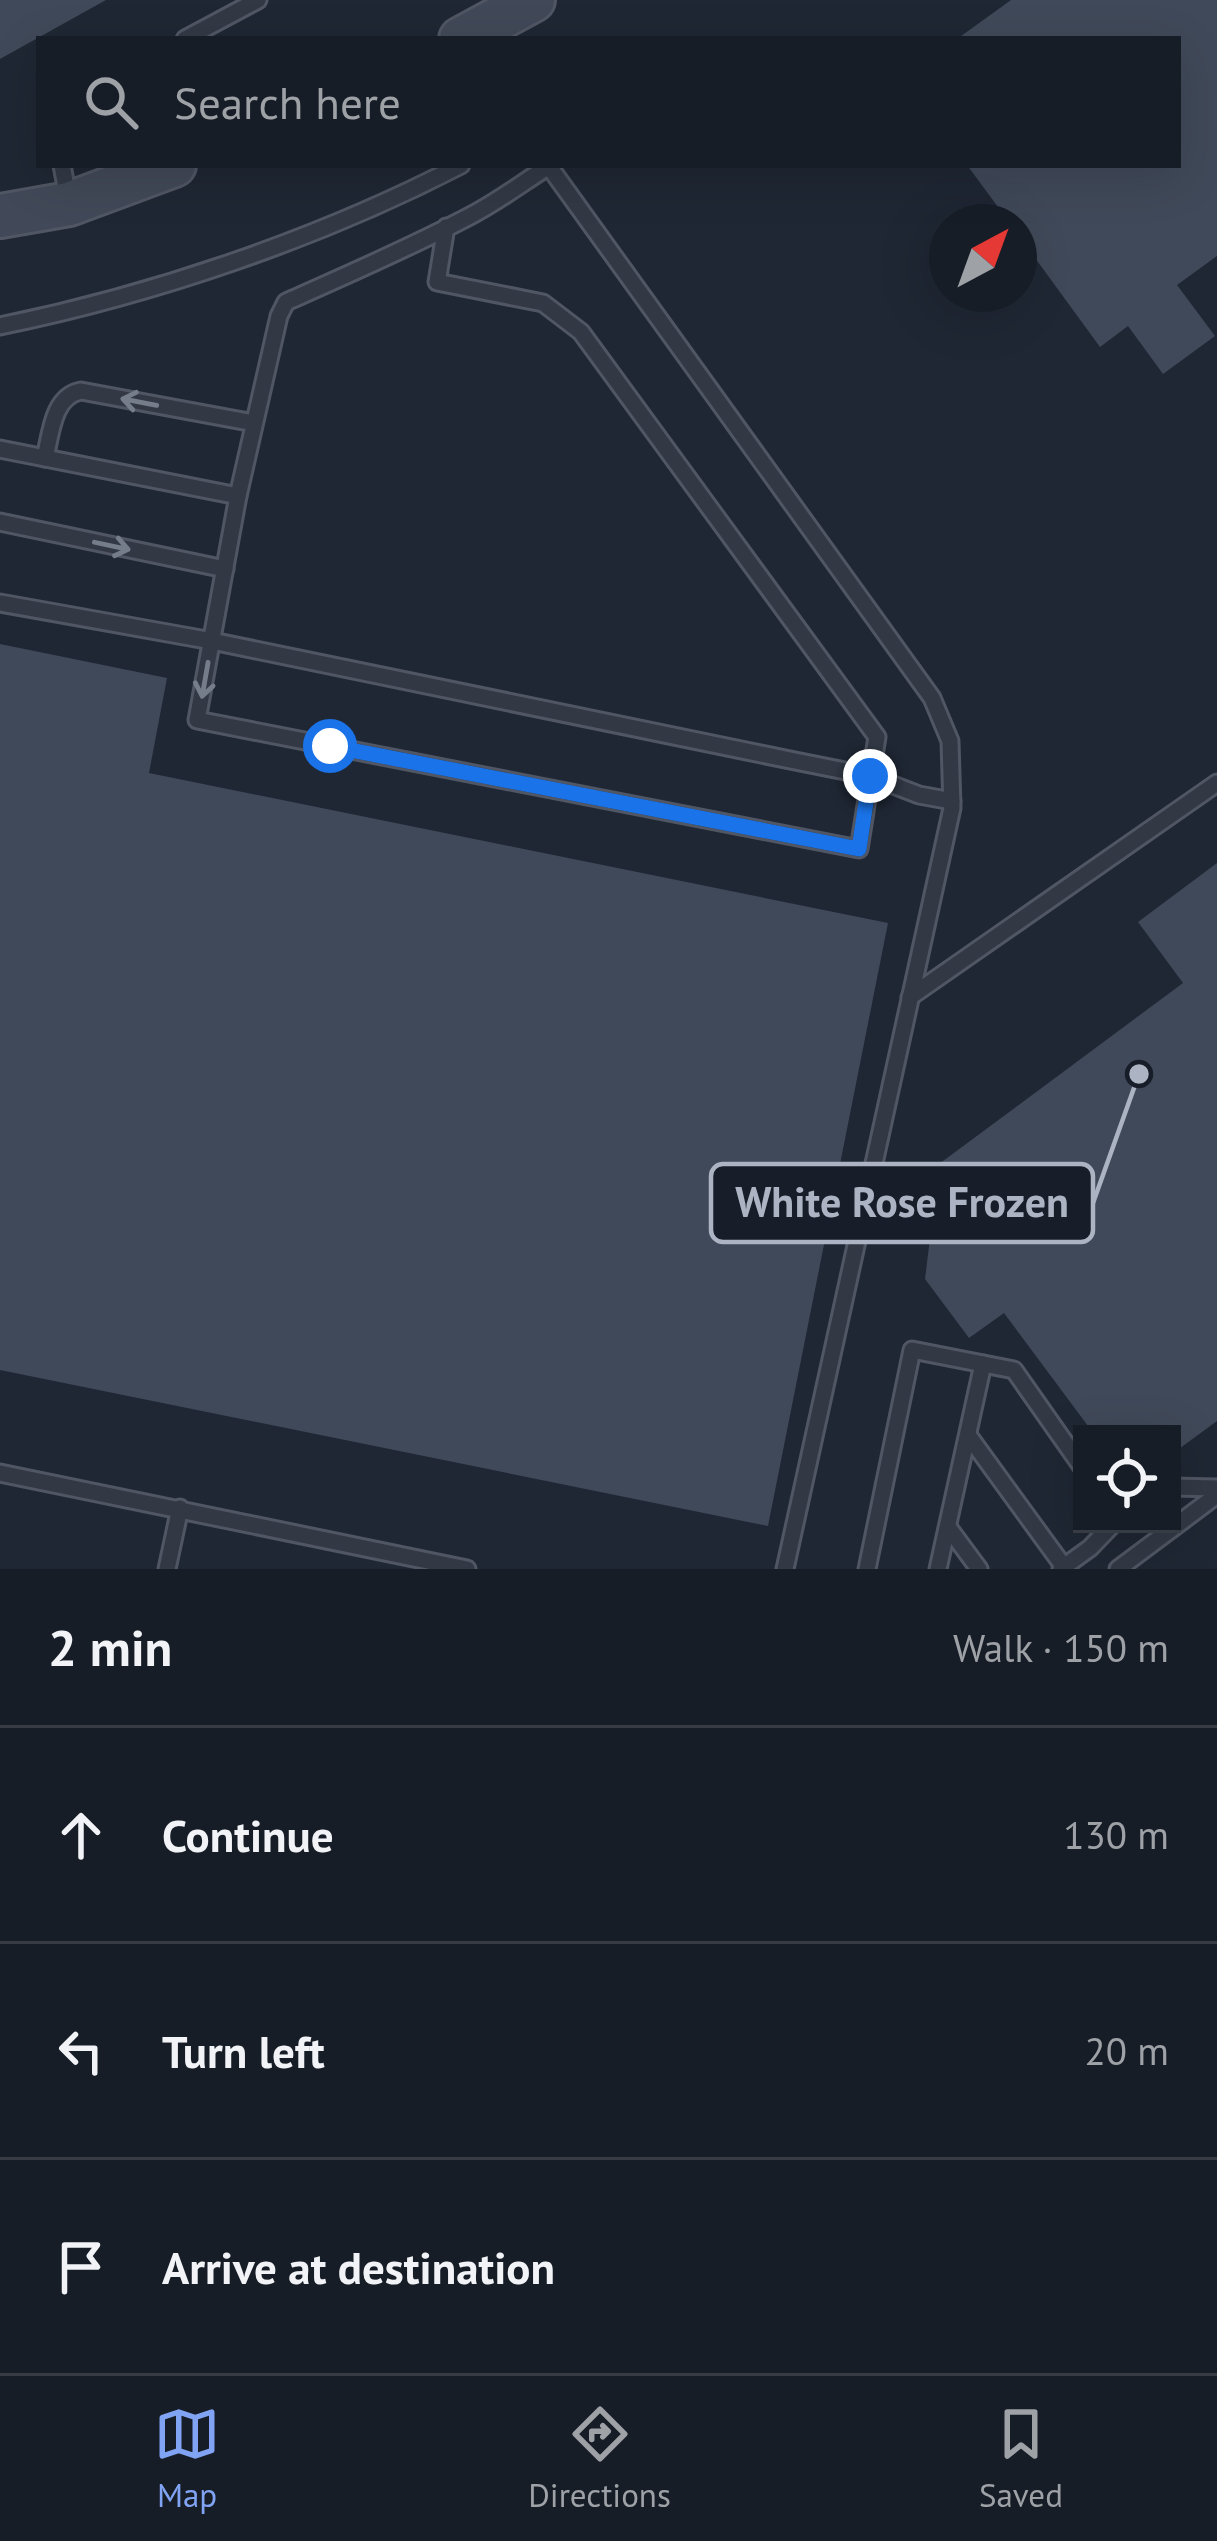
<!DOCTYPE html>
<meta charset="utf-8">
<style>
:root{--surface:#171d27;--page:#20262f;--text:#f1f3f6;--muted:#9ea2a7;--line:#363b44;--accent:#80a4f3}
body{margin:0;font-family:"PT Sans",sans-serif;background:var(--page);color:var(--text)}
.controls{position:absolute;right:36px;bottom:36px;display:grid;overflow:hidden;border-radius:0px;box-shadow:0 12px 48px #0002}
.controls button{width:108px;height:108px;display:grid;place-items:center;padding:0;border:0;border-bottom:3px solid var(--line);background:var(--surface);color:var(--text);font:60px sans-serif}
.compass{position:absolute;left:929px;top:204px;width:108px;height:108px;border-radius:50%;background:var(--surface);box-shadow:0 12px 48px #0002;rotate:41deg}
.stop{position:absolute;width:36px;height:36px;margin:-27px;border:9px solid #1a73e8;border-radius:50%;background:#fff}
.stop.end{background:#1a73e8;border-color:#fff;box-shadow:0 3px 12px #0008}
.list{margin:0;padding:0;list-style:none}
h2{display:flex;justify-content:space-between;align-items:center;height:156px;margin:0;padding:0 48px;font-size:51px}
h2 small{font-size:39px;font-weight:400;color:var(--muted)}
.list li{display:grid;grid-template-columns:78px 1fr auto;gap:36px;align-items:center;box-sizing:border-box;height:216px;padding:0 48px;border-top:3px solid var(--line)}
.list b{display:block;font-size:45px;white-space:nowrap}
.list em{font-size:39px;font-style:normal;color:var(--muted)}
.icon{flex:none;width:66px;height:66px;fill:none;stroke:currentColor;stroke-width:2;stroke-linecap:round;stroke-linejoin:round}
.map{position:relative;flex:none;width:1217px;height:1569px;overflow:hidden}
.search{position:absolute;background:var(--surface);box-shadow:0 12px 48px #0002;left:36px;right:36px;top:36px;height:132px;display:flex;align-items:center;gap:30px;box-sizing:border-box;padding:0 42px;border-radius:0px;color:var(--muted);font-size:45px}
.sheet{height:804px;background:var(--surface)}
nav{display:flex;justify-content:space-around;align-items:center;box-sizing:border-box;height:168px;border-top:3px solid var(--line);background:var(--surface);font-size:33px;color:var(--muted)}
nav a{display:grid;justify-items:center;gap:6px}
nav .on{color:var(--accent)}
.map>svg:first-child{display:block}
</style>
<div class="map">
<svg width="1217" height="1569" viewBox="0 0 1217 1569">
<rect width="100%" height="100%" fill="#1f2734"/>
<!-- building -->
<g fill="#404959">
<polygon points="0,0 106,0 0,59"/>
<polygon points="1011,0 1217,0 1217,256 1177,285 1215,336 1163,374 1128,326 1100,347 1019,236 1019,222 1009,222 967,165 1178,165 1178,39 957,39"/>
<polygon points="0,644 167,678 149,773 888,923 768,1526 0,1370"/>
<polygon points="1217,863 1217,1421 1172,1454 1172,1434 1094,1434 1004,1313 969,1338 925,1279 939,1164 1183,983 1138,922"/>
</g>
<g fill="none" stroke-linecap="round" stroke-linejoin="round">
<!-- service casing -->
<g stroke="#505663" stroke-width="21">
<g id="service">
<polyline points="185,39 258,0"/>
<polyline points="62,165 69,203"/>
<polyline points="548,165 932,698 950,741 952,808 785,1569"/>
<path d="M446,227L437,282L543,303L581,332L877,737L859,849L197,720L238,496L279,316L286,302C347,275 409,248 468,217C496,203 522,183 549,166"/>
<path d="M0,326C156,294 320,238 461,165"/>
<polyline points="0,449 238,496"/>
<path d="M45,458C51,433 53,396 81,391L254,423"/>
<polyline points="0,522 225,569"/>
<polyline points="0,603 212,641 795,761 870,776 919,795 952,801"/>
<polyline points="910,997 1217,783"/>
<polyline points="968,1435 1064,1567"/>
<polyline points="0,1473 467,1569"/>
<polyline points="1172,1487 1217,1488"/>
<polyline points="948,1527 979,1569"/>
<polyline points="167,1569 180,1508"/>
<polyline points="867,1569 912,1350 1014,1370 1082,1467"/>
<polyline points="938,1569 983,1364"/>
<polyline points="1061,1569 1090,1548 1113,1524"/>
<polyline points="1118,1569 1217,1495"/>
</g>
</g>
<!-- secondary casing -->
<g stroke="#505663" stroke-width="48">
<g id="secondary">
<polyline points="461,39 533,0"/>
<polyline points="0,216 69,204 174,165"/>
</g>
</g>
<!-- service -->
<use href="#service" stroke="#323945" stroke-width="15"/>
<!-- secondary -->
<use href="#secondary" stroke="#414857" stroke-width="42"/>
</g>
<!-- one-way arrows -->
<defs><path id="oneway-shaft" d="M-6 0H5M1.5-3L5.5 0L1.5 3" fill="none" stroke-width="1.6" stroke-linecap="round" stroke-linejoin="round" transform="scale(3)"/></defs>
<g stroke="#757c8a">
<use href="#oneway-shaft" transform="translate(139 402) rotate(-169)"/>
<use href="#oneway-shaft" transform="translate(112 546) rotate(12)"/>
<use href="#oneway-shaft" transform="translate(205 680) rotate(100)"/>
</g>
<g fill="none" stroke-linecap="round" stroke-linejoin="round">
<!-- route -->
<polyline stroke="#1a73e8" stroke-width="15" points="330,746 859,849 870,776"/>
</g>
<!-- callouts -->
<path fill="none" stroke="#acb3c2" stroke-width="4.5" d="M1139 1074L1093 1203"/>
<circle fill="#acb3c2" stroke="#181e29" stroke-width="4.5" cx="1139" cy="1074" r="12"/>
<rect fill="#181e29" stroke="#acb3c2" stroke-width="4.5" x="711" y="1164" width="382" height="78" rx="12"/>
<g font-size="42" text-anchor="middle" font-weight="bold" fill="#acb3c2">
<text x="902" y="1217">White Rose Frozen</text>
</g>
</svg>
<div class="controls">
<button><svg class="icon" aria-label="locate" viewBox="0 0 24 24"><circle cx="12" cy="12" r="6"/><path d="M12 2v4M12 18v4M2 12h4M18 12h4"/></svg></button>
</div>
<svg class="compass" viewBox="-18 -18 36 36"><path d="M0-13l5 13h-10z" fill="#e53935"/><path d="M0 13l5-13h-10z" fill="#9ea2a7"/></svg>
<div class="stop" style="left:330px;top:746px"></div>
<div class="stop end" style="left:870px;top:776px"></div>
<div class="search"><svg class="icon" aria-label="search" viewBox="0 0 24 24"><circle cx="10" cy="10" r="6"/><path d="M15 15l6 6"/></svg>Search here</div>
</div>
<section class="sheet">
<h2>2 min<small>Walk · 150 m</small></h2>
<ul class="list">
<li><svg class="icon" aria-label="ahead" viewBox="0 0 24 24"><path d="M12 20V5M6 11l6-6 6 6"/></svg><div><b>Continue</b></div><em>130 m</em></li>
<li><svg class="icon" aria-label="left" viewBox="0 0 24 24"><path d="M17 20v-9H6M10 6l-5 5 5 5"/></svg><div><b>Turn left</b></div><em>20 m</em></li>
<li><svg class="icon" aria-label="arrive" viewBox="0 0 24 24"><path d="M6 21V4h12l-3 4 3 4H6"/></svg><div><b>Arrive at destination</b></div></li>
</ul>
</section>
<nav>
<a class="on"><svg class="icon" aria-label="map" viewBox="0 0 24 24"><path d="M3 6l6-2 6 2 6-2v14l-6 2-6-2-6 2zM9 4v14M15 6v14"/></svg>Map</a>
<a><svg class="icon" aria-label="directions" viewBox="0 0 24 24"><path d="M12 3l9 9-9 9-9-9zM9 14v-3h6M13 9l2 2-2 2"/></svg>Directions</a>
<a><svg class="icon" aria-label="saved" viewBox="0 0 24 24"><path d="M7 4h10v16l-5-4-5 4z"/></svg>Saved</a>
</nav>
